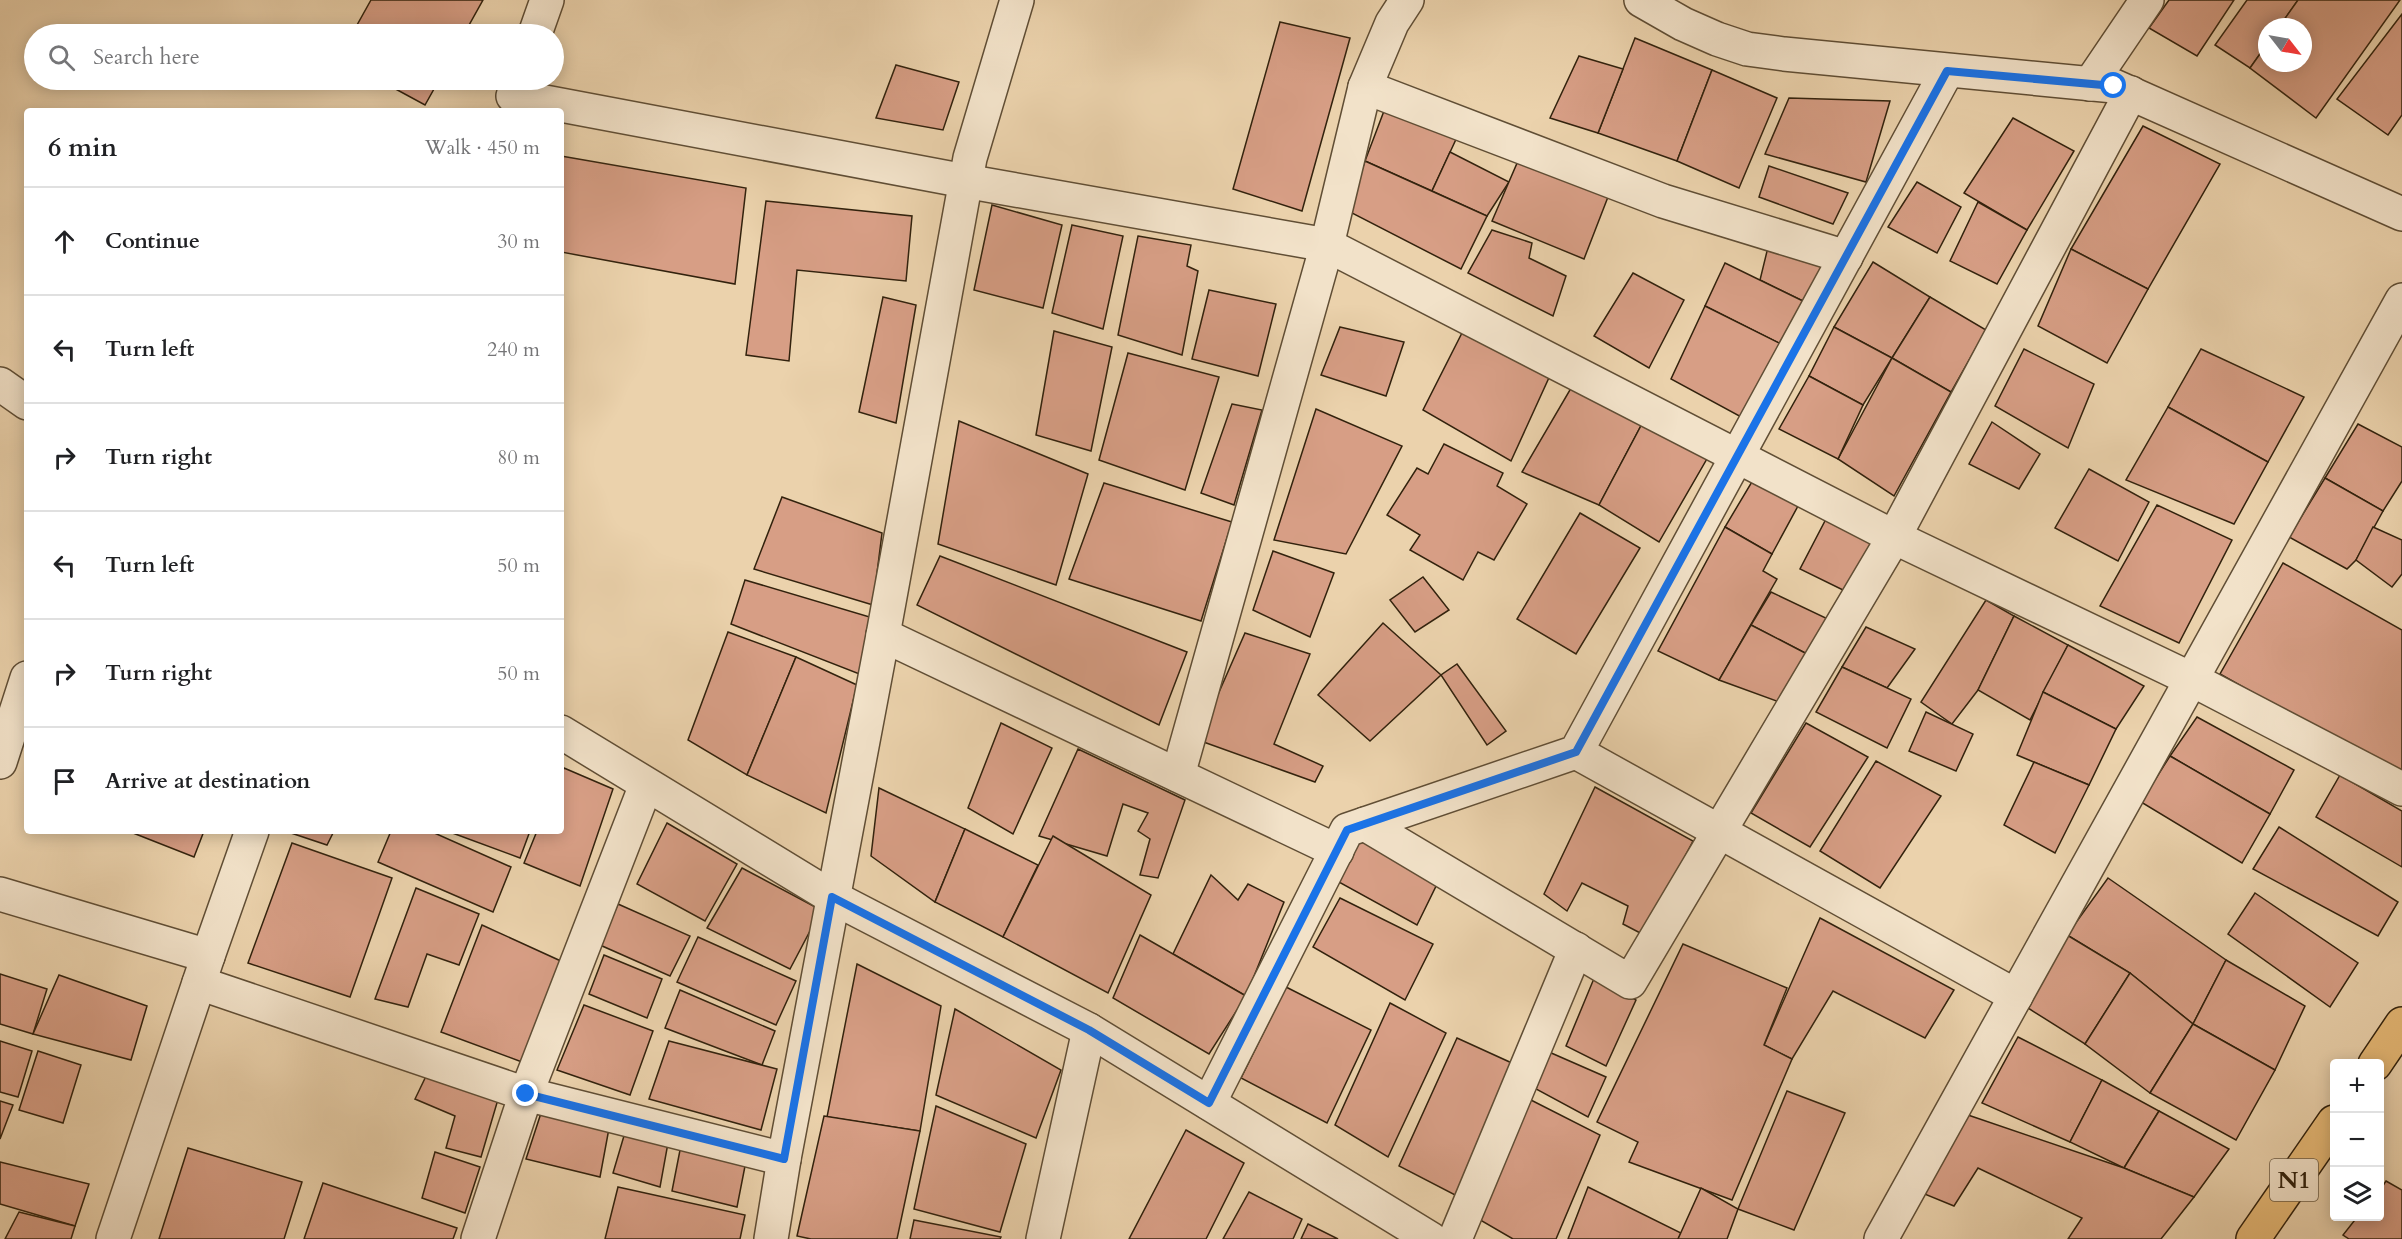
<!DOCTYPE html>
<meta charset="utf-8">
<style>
:root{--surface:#fff;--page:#f2f2f2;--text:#202124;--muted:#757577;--line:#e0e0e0}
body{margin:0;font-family:Cardo,serif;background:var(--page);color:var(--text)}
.controls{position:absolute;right:18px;bottom:18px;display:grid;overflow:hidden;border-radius:6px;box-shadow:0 3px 15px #0003}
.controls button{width:54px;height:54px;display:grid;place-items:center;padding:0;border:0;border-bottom:2px solid var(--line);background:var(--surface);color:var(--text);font:30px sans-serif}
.compass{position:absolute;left:2258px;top:18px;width:54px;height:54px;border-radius:50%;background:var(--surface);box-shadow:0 3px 15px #0003;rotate:121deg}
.stop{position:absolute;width:18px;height:18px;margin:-14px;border:4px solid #1a73e8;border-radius:50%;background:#fff}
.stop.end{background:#1a73e8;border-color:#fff;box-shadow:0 2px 6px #0008}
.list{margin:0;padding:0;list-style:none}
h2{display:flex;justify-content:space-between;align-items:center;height:78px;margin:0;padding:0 24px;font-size:26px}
h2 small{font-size:20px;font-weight:400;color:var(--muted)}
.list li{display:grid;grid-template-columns:39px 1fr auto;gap:18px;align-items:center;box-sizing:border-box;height:108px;padding:0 24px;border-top:2px solid var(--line)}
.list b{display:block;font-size:22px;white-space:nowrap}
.list em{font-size:20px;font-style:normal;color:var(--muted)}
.icon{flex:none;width:33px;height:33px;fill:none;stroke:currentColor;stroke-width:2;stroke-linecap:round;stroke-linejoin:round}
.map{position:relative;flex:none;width:2402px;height:1239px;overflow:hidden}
.search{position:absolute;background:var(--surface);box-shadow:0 3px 15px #0003;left:24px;top:24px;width:540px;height:66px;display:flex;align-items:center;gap:15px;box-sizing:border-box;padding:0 21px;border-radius:33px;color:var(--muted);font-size:22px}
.panel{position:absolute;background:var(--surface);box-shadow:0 3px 15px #0003;left:24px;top:108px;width:540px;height:726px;border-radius:6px}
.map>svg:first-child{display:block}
</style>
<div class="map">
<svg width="2402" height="1239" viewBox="0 0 2402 1239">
<rect width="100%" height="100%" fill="#ebd2ac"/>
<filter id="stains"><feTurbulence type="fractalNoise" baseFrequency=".00333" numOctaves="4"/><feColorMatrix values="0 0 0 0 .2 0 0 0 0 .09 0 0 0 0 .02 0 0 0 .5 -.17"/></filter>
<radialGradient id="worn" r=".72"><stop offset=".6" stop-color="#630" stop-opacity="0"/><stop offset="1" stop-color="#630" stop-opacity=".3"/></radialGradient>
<!-- building -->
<g fill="#d79e85" stroke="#32220d" stroke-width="1.5">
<polygon points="371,0 483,0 464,34 352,34"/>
<polygon points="2169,0 2234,0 2197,56 2149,28"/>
<polygon points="2247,0 2298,0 2279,27 2267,27 2267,44 2250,68 2215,45"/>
<polygon points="2298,0 2400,0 2316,118 2250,68 2267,44 2267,63 2303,63 2303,27 2279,27"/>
<polygon points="2402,14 2402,115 2388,135 2337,99"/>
<polygon points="1280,22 1350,38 1302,211 1233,189"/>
<polygon points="1635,38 1712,70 1677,161 1598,133"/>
<polygon points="1579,56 1623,69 1598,133 1550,118"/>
<polygon points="896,65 959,82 943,130 876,118"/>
<polygon points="1712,70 1777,98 1739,188 1677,161"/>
<polygon points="379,80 439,80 425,105"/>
<polygon points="1789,98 1890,101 1866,182 1765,154"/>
<polygon points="1384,111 1458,135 1432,191 1365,161"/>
<polygon points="2013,118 2074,151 2027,230 1964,193"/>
<polygon points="2143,126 2220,164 2148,289 2071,249"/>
<polygon points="1450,152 1509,182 1487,216 1432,191"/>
<polygon points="1521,154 1613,184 1584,259 1492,221"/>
<polygon points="561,156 746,188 735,284 561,252"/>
<polygon points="1365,161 1487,216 1461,269 1348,211"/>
<polygon points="1769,166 1848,193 1833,224 1759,197"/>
<polygon points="1917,182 1961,207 1937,253 1888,227"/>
<polygon points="766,201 912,216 906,281 797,270 789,361 746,355"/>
<polygon points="1978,202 2027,230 1997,284 1950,261"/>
<polygon points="992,205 1062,225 1043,308 974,290"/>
<polygon points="1072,225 1123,236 1103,329 1052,313"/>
<polygon points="1492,230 1532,243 1529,258 1566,276 1553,316 1468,273"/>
<polygon points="1138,236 1191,245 1187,266 1198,271 1182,355 1118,335"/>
<polygon points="1769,243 1826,267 1805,302 1760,280"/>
<polygon points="2071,249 2148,289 2107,363 2038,326"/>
<polygon points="1873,262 1930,297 1892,358 1834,327"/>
<polygon points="1725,263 1805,302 1781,344 1705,306"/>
<polygon points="1633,273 1684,300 1649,368 1594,336"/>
<polygon points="1209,290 1276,304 1258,376 1192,359"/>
<polygon points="883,297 916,305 896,423 859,412"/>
<polygon points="1930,297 1986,330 1951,392 1892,358"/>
<polygon points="1705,306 1781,344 1743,418 1671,379"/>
<polygon points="1340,327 1404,342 1386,396 1321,375"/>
<polygon points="1465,327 1552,371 1511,461 1423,410"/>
<polygon points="1834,327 1892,358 1863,405 1809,376"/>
<polygon points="1054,331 1112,347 1091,451 1036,435"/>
<polygon points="2024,349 2094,384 2068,448 1995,406"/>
<polygon points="2201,349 2304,397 2268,462 2168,407"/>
<polygon points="1128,353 1219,377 1185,490 1099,460"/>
<polygon points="1892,358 1951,392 1894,496 1838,459"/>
<polygon points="1809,376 1863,405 1838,459 1779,429"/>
<polygon points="1574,383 1644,420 1599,505 1522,472"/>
<polygon points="1232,404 1262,410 1234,505 1201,493"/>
<polygon points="2168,407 2268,462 2234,524 2126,480"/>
<polygon points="1316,409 1402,446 1346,554 1274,540"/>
<polygon points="1644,420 1708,457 1659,542 1599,505"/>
<polygon points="959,421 1088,474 1056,585 938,544"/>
<polygon points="1992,422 2040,454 2019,489 1969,464"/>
<polygon points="2358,424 2402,447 2402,481 2383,511 2325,478"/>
<polygon points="1444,444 1503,473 1497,486 1527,504 1494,560 1478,552 1463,580 1410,550 1420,535 1387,515 1417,468 1428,474"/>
<polygon points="2089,469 2149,502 2118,561 2055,528"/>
<polygon points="2325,478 2383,511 2356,560 2347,569 2289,537"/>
<polygon points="1753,480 1798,506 1772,554 1725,527"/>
<polygon points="1104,483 1232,522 1201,621 1069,579"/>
<polygon points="782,497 882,533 873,605 754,569"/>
<polygon points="2157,505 2232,540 2179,643 2100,606"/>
<polygon points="1580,513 1640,548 1576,654 1517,619"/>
<polygon points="1826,519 1874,543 1845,591 1800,569"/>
<polygon points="1725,527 1772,554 1763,571 1777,579 1719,680 1658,651"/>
<polygon points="2373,527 2402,540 2402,574 2392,587 2356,560"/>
<polygon points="1273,551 1334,573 1310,637 1253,610"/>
<polygon points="940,556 1187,652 1159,725 917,605"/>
<polygon points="2283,563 2402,630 2402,777 2220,674"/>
<polygon points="1423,577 1449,610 1415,632 1390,600"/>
<polygon points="745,580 873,618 862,675 731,624"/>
<polygon points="1771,592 1830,620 1809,655 1751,625"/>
<polygon points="1986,600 2014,616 1978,690 1952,724 1921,702"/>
<polygon points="2014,616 2068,645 2030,720 1978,690"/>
<polygon points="1383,623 1441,675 1370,741 1318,695"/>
<polygon points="1751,625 1809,655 1782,703 1719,680"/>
<polygon points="1866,627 1915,649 1887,688 1842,667"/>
<polygon points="728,632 796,657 747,775 688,740"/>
<polygon points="1245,633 1310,654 1274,744 1323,766 1315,782 1198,740"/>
<polygon points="2068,645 2144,686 2116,729 2043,692"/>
<polygon points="796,657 857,685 826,813 747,775"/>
<polygon points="1457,664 1506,731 1487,745 1441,675"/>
<polygon points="1842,667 1911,699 1887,748 1816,712"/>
<polygon points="2043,692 2116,729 2089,785 2017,755"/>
<polygon points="1926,712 1973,734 1956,771 1909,751"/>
<polygon points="2197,717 2294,770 2270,814 2170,756"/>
<polygon points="1001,723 1052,748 1013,834 968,808"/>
<polygon points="1806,723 1868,757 1810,847 1751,813"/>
<polygon points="1078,749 1185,800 1158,878 1140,875 1150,839 1138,831 1148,813 1123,804 1107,856 1039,836"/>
<polygon points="2170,756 2270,814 2242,863 2141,802"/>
<polygon points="1876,761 1941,796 1880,888 1820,851"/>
<polygon points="2034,762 2089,785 2055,853 2004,825"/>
<polygon points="564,768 613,789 580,886 524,863 537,831 561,831 561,775"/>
<polygon points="2340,775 2402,811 2402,867 2316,817"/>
<polygon points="1595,787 1693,841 1644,935 1623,924 1628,906 1582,883 1567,911 1544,894"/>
<polygon points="879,788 965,829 935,902 871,856"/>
<polygon points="667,823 737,864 705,921 637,884"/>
<polygon points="2279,827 2398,902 2378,936 2253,869"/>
<polygon points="965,829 1038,865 1003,937 935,902"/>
<polygon points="128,831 204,831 194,857"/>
<polygon points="285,831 334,831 327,845"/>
<polygon points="391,831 430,831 511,867 493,912 378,862"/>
<polygon points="447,831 530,831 520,858"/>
<polygon points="1361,835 1440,878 1417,925 1337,881"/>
<polygon points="1053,836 1151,895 1108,993 1003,937"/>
<polygon points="292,843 392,878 350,997 248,963"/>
<polygon points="742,868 821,910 790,969 707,928"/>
<polygon points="1211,875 1238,900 1248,884 1284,902 1246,996 1173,954"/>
<polygon points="2108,878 2226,960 2193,1024 2130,973 2067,935"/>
<polygon points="416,888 479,914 459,965 427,954 408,1007 375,999"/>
<polygon points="2255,893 2358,963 2330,1007 2228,934"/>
<polygon points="1340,898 1433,944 1405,1000 1313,947"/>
<polygon points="618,904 690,936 670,976 600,945"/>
<polygon points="1820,918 1954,990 1925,1038 1833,991 1792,1059 1764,1045"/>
<polygon points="482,925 563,962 522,1062 441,1032"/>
<polygon points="1140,935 1246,996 1209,1054 1113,998"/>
<polygon points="2067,935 2130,973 2085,1044 2028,1008"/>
<polygon points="698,937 796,981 776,1025 677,982"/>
<polygon points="1683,944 1787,988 1764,1045 1792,1059 1732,1200 1629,1162 1638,1142 1597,1122"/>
<polygon points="604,955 662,979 647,1018 589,994"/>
<polygon points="2226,960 2305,1006 2275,1070 2193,1024"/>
<polygon points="857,964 941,1006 920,1131 827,1117"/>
<polygon points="2130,973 2193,1024 2150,1093 2085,1044"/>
<polygon points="0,974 47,989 33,1034 0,1024"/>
<polygon points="59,975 147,1006 131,1060 33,1034"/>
<polygon points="1595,976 1636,1000 1606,1066 1566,1046"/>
<polygon points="1286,987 1371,1030 1327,1123 1241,1078"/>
<polygon points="680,990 775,1031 762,1065 665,1028"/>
<polygon points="1390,1003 1446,1033 1388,1157 1335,1125"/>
<polygon points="584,1005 653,1031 630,1095 557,1070"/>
<polygon points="955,1009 1061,1070 1036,1138 936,1095"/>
<polygon points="2193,1024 2275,1070 2236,1140 2150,1093"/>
<polygon points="2018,1037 2102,1080 2070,1142 1982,1103"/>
<polygon points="1457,1038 1514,1064 1457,1196 1399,1166"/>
<polygon points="0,1041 32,1051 18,1097 0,1092"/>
<polygon points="669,1041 777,1069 761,1130 649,1099"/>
<polygon points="38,1051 81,1065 63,1123 19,1110"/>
<polygon points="1549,1052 1606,1077 1588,1117 1536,1089"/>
<polygon points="429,1070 499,1096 481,1157 446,1148 455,1116 415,1099"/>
<polygon points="2102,1080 2159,1111 2124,1168 2070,1142"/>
<polygon points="1787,1091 1845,1113 1794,1230 1738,1209"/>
<polygon points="1525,1097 1600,1135 1556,1239 1513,1239 1475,1217"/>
<polygon points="0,1101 13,1105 0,1139"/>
<polygon points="936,1106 1026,1144 1000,1232 914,1209"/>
<polygon points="543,1107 610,1123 600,1177 526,1159"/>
<polygon points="2159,1111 2229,1149 2194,1197 2124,1168"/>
<polygon points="1968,1115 2124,1168 2194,1197 2161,1239 2068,1239 2082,1218 1978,1168 1954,1206 1922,1193"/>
<polygon points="824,1116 920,1131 897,1239 811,1239 797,1236"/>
<polygon points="626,1129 668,1143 660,1187 613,1173"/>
<polygon points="1186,1130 1244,1163 1206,1239 1129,1239"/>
<polygon points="681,1145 746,1161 737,1207 672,1191"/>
<polygon points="188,1148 302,1182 284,1239 159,1239"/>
<polygon points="435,1152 480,1167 465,1213 422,1198"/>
<polygon points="0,1162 89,1184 75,1226 0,1204"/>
<polygon points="2386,1181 2402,1190 2402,1239 2349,1239 2343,1235 2358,1216 2380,1216 2380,1190"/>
<polygon points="323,1183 457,1228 453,1239 304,1239"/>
<polygon points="618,1187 745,1215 740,1239 605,1239"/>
<polygon points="1588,1187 1681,1233 1678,1239 1568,1239"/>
<polygon points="1701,1188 1738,1209 1727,1239 1678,1239"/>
<polygon points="1249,1192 1302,1219 1293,1239 1223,1239"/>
<polygon points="19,1212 75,1226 71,1239 5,1239"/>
<polygon points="914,1220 1001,1237 1000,1239 910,1239"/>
<polygon points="1308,1224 1338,1239 1301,1239"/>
</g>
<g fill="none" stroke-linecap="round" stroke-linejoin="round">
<!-- minor casing -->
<g stroke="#604e35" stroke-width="36">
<g id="minor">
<polyline points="1641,0 1683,24 1717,39 1747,49 1784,54 2114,86 2402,214"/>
<polyline points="535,34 547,0"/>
<polyline points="2090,84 2147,0"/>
<polyline points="1365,87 1663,201 1846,257"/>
<polyline points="513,96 965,181 1327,245 1894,537 2193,680 2402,789"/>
<polyline points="0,384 27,403"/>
<polyline points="883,635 1337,851"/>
<polyline points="561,732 832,897 1089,1030 1431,1239"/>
<polyline points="1576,752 2016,996"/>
<polyline points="0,762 27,678"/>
<polyline points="1178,775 1327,245 1365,87 1392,23 1407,0"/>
<polyline points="1365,824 1630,982 1894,537 2131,93"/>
<polyline points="0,894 208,956"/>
<polyline points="199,983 526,1094 784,1159"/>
<polyline points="1209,1103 1347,830 1576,752 1947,71"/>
<polyline points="113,1239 208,956 252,831"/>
<polyline points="478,1239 526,1094 646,785"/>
<polyline points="771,1239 784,1159 883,635 970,158 1017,0"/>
<polyline points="1043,1239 1089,1030"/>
<polyline points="1455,1239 1576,949"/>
<polyline points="1881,1239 2402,300"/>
</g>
</g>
<!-- highway casing -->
<g stroke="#32220d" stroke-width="36">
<g id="highway">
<polyline points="2375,1064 2402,1024"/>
<polyline points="2253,1239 2334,1122"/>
</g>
</g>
<!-- minor -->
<use href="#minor" stroke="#f2e2c9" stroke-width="33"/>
<!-- highway -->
<use href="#highway" stroke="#e6b976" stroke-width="33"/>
</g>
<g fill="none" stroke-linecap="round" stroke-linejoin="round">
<!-- route -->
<polyline stroke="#1a73e8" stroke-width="8" points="526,1094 784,1159 832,897 1089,1030 1209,1103 1347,830 1576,752 1947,71 2114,86"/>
</g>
<g text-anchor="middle" stroke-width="4.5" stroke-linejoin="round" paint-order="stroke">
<!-- shield labels -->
<rect fill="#f2e2c9" stroke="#6c5c45" stroke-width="1.5" x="2270" y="1159" width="48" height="42" rx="4.5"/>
<g font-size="24" font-weight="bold" fill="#32220d">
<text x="2294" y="1188">N1</text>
</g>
</g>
<rect width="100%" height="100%" filter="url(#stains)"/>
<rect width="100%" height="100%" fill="url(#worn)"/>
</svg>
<div class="controls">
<button>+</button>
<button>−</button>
<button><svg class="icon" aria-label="layers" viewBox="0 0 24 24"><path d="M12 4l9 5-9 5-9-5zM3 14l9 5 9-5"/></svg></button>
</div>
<svg class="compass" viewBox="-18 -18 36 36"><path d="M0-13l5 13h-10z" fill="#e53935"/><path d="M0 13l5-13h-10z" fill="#757577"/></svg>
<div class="stop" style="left:2114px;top:86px"></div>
<div class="stop end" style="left:526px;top:1094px"></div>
<div class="search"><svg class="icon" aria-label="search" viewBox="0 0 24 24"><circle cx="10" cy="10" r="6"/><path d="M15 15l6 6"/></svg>Search here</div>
<section class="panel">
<h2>6 min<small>Walk · 450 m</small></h2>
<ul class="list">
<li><svg class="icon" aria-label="ahead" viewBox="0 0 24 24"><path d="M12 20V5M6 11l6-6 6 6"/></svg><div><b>Continue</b></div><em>30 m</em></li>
<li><svg class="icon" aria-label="left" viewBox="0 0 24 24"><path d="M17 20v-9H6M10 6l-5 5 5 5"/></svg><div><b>Turn left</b></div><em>240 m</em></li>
<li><svg class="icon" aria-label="right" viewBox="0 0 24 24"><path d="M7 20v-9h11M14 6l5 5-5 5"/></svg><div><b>Turn right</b></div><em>80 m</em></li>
<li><svg class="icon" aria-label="left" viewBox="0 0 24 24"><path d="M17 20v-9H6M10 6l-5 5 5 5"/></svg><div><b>Turn left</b></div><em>50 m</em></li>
<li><svg class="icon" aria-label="right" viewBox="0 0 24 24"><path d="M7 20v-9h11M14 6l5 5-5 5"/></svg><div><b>Turn right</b></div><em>50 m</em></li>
<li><svg class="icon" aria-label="arrive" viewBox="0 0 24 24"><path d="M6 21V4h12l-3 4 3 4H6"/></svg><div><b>Arrive at destination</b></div></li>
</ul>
</section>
</div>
